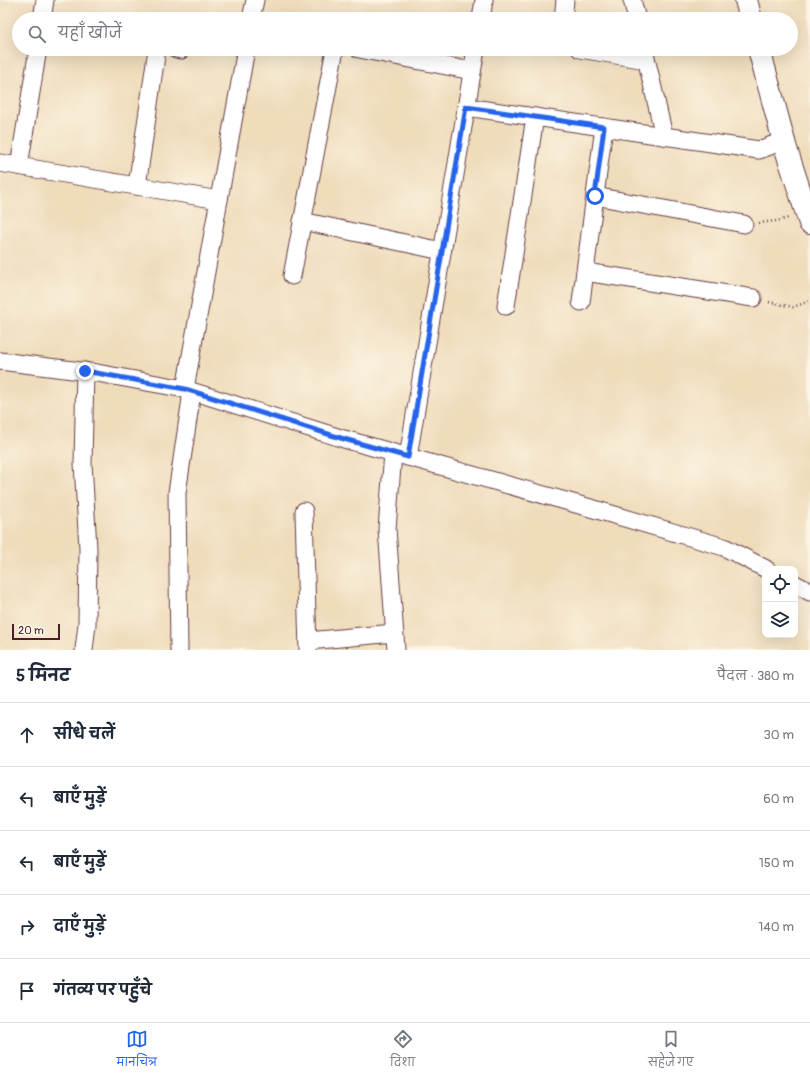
<!DOCTYPE html>
<html lang="hi">
<meta charset="utf-8">
<style>
:root{--surface:#fff;--page:#f2f2f3;--text:#1f2937;--muted:#747a83;--line:#e0e1e3;--accent:#2563eb}
body{margin:0;font-family:Pangolin,"Playpen Sans Deva",sans-serif;background:var(--page);color:var(--text)}
.controls{position:absolute;right:12px;bottom:12px;display:grid;overflow:hidden;border-radius:8px;box-shadow:0 4px 16px #0002}
.controls button{width:36px;height:36px;display:grid;place-items:center;padding:0;border:0;border-bottom:1px solid var(--line);background:var(--surface);color:var(--text);font:20px sans-serif}
.scale{position:absolute;left:12px;bottom:10px;width:48px;box-sizing:border-box;padding-left:4px;border:2px solid #4a1f2b;border-top:0;font-size:11px;line-height:14px;white-space:nowrap;color:#4a1f2b;-webkit-text-stroke:3px #fcf5e5;paint-order:stroke}
.stop{position:absolute;width:12px;height:12px;margin:-9px;border:3px solid #2563eb;border-radius:50%;background:#fff}
.stop.end{background:#2563eb;border-color:#fff;box-shadow:0 1px 4px #0008}
.list{margin:0;padding:0;list-style:none}
h2{display:flex;justify-content:space-between;align-items:center;height:52px;margin:0;padding:0 16px;font-size:17px}
h2 small{font-size:13px;font-weight:400;color:var(--muted)}
.list li{display:grid;grid-template-columns:26px 1fr auto;gap:12px;align-items:center;box-sizing:border-box;height:64px;padding:0 16px;border-top:1px solid var(--line)}
.list b{display:block;font-size:15px;white-space:nowrap}
.list em{font-size:13px;font-style:normal;color:var(--muted)}
.icon{flex:none;width:22px;height:22px;fill:none;stroke:currentColor;stroke-width:2;stroke-linecap:round;stroke-linejoin:round}
.map{position:relative;flex:none;width:810px;height:650px;overflow:hidden}
.search{position:absolute;background:var(--surface);box-shadow:0 4px 16px #0002;left:12px;right:12px;top:12px;height:44px;display:flex;align-items:center;gap:10px;box-sizing:border-box;padding:0 14px;border-radius:22px;color:var(--muted);font-size:15px}
.sheet{height:372px;background:var(--surface)}
nav{display:flex;justify-content:space-around;align-items:center;box-sizing:border-box;height:56px;border-top:1px solid var(--line);background:var(--surface);font-size:11px;color:var(--muted)}
nav a{display:grid;justify-items:center;gap:2px}
nav .on{color:var(--accent)}
.map>svg:first-child{display:block}
</style>
<div class="map">
<svg width="810" height="650" viewBox="0 0 810 650">
<rect width="100%" height="100%" fill="#fcf5e5"/>
<filter id="ink" filterUnits="userSpaceOnUse"><feTurbulence type="fractalNoise" baseFrequency=".025" numOctaves="2"/><feDisplacementMap in="SourceGraphic" scale="8" xChannelSelector="R" yChannelSelector="G"/><feConvolveMatrix kernelMatrix="1 2 1 2 8 2 1 2 1" color-interpolation-filters="sRGB"/></filter>
<filter id="wash" filterUnits="userSpaceOnUse"><feTurbulence type="fractalNoise" baseFrequency=".012" numOctaves="4" result="noise"/><feDisplacementMap in="SourceGraphic" scale="16" xChannelSelector="R" yChannelSelector="G"/><feGaussianBlur stdDeviation="0.9" result="paint"/><feColorMatrix in="noise" values="0 0 0 0 0 0 0 0 0 0 0 0 0 0 0 0 0 1.4 0 .05"/><feComposite in="paint" operator="in"/></filter>
<g filter="url(#wash)">
<rect width="100%" height="100%" fill="#efdcbb"/>
</g>
<g filter="url(#ink)">
<g fill="none" stroke-linecap="round" stroke-linejoin="round">
<!-- street casing -->
<g stroke="#633b41" stroke-width="19">
<g id="street">
<polyline points="632,0 637,19"/>
<polyline points="42,19 45,0"/>
<polyline points="251,19 255,0"/>
<polyline points="481,19 484,0"/>
<polyline points="563,19 565,0"/>
<polyline points="176,49 181,50"/>
<polyline points="359,49 472,71"/>
<polyline points="580,49 646,60"/>
<polyline points="644,49 664,136"/>
<polyline points="466,107 759,150 783,141"/>
<polyline points="0,163 219,200"/>
<polyline points="19,166 38,49"/>
<polyline points="137,186 157,49"/>
<polyline points="595,196 744,224"/>
<polyline points="302,221 442,251"/>
<polyline points="585,272 753,298"/>
<polyline points="292,276 335,49"/>
<polyline points="581,302 604,127"/>
<polyline points="506,306 535,117"/>
<polyline points="0,361 97,373 185,389 344,439 594,509 724,547 766,569"/>
<polyline points="185,389 246,49"/>
<polyline points="393,453 387,529 396,650"/>
<polyline points="408,457 476,49"/>
<polyline points="304,511 308,650"/>
<polyline points="795,584 810,592"/>
<polyline points="308,641 394,633"/>
<polyline points="84,650 87,624 88,548 83,463 85,371"/>
<polyline points="179,650 177,493 192,392"/>
</g>
</g>
<!-- secondary casing -->
<g stroke="#633b41" stroke-width="24">
<g id="secondary">
<polyline points="746,0 751,19"/>
<polyline points="759,49 786,149 810,223"/>
</g>
</g>
<!-- path -->
<g stroke="#633b41" stroke-width="2.5" stroke-dasharray="1 3" stroke-linecap="butt">
<polyline points="759,223 776,221 789,218"/>
<polyline points="769,302 793,307 810,301"/>
</g>
<!-- street -->
<use href="#street" stroke="#fff" stroke-width="17"/>
<!-- secondary -->
<use href="#secondary" stroke="#fff" stroke-width="22"/>
</g>
</g>
<g fill="none" stroke-linecap="round" stroke-linejoin="round" filter="url(#ink)">
<!-- route -->
<polyline stroke="#2563eb" stroke-width="5" points="85,371 185,389 344,439 408,457 466,107 604,127 595,196"/>
</g>
</svg>
<div class="controls">
<button><svg class="icon" aria-label="locate" viewBox="0 0 24 24"><circle cx="12" cy="12" r="6"/><path d="M12 2v4M12 18v4M2 12h4M18 12h4"/></svg></button>
<button><svg class="icon" aria-label="layers" viewBox="0 0 24 24"><path d="M12 4l9 5-9 5-9-5zM3 14l9 5 9-5"/></svg></button>
</div>
<div class="scale">20 m</div>
<div class="stop" style="left:595px;top:196px"></div>
<div class="stop end" style="left:85px;top:371px"></div>
<div class="search"><svg class="icon" aria-label="search" viewBox="0 0 24 24"><circle cx="10" cy="10" r="6"/><path d="M15 15l6 6"/></svg>यहाँ खोजें</div>
</div>
<section class="sheet">
<h2>5 मिनट<small>पैदल · 380 m</small></h2>
<ul class="list">
<li><svg class="icon" aria-label="ahead" viewBox="0 0 24 24"><path d="M12 20V5M6 11l6-6 6 6"/></svg><div><b>सीधे चलें</b></div><em>30 m</em></li>
<li><svg class="icon" aria-label="left" viewBox="0 0 24 24"><path d="M17 20v-9H6M10 6l-5 5 5 5"/></svg><div><b>बाएँ मुड़ें</b></div><em>60 m</em></li>
<li><svg class="icon" aria-label="left" viewBox="0 0 24 24"><path d="M17 20v-9H6M10 6l-5 5 5 5"/></svg><div><b>बाएँ मुड़ें</b></div><em>150 m</em></li>
<li><svg class="icon" aria-label="right" viewBox="0 0 24 24"><path d="M7 20v-9h11M14 6l5 5-5 5"/></svg><div><b>दाएँ मुड़ें</b></div><em>140 m</em></li>
<li><svg class="icon" aria-label="arrive" viewBox="0 0 24 24"><path d="M6 21V4h12l-3 4 3 4H6"/></svg><div><b>गंतव्य पर पहुँचे</b></div></li>
</ul>
</section>
<nav>
<a class="on"><svg class="icon" aria-label="map" viewBox="0 0 24 24"><path d="M3 6l6-2 6 2 6-2v14l-6 2-6-2-6 2zM9 4v14M15 6v14"/></svg>मानचित्र</a>
<a><svg class="icon" aria-label="directions" viewBox="0 0 24 24"><path d="M12 3l9 9-9 9-9-9zM9 14v-3h6M13 9l2 2-2 2"/></svg>दिशा</a>
<a><svg class="icon" aria-label="saved" viewBox="0 0 24 24"><path d="M7 4h10v16l-5-4-5 4z"/></svg>सहेजे गए</a>
</nav>
